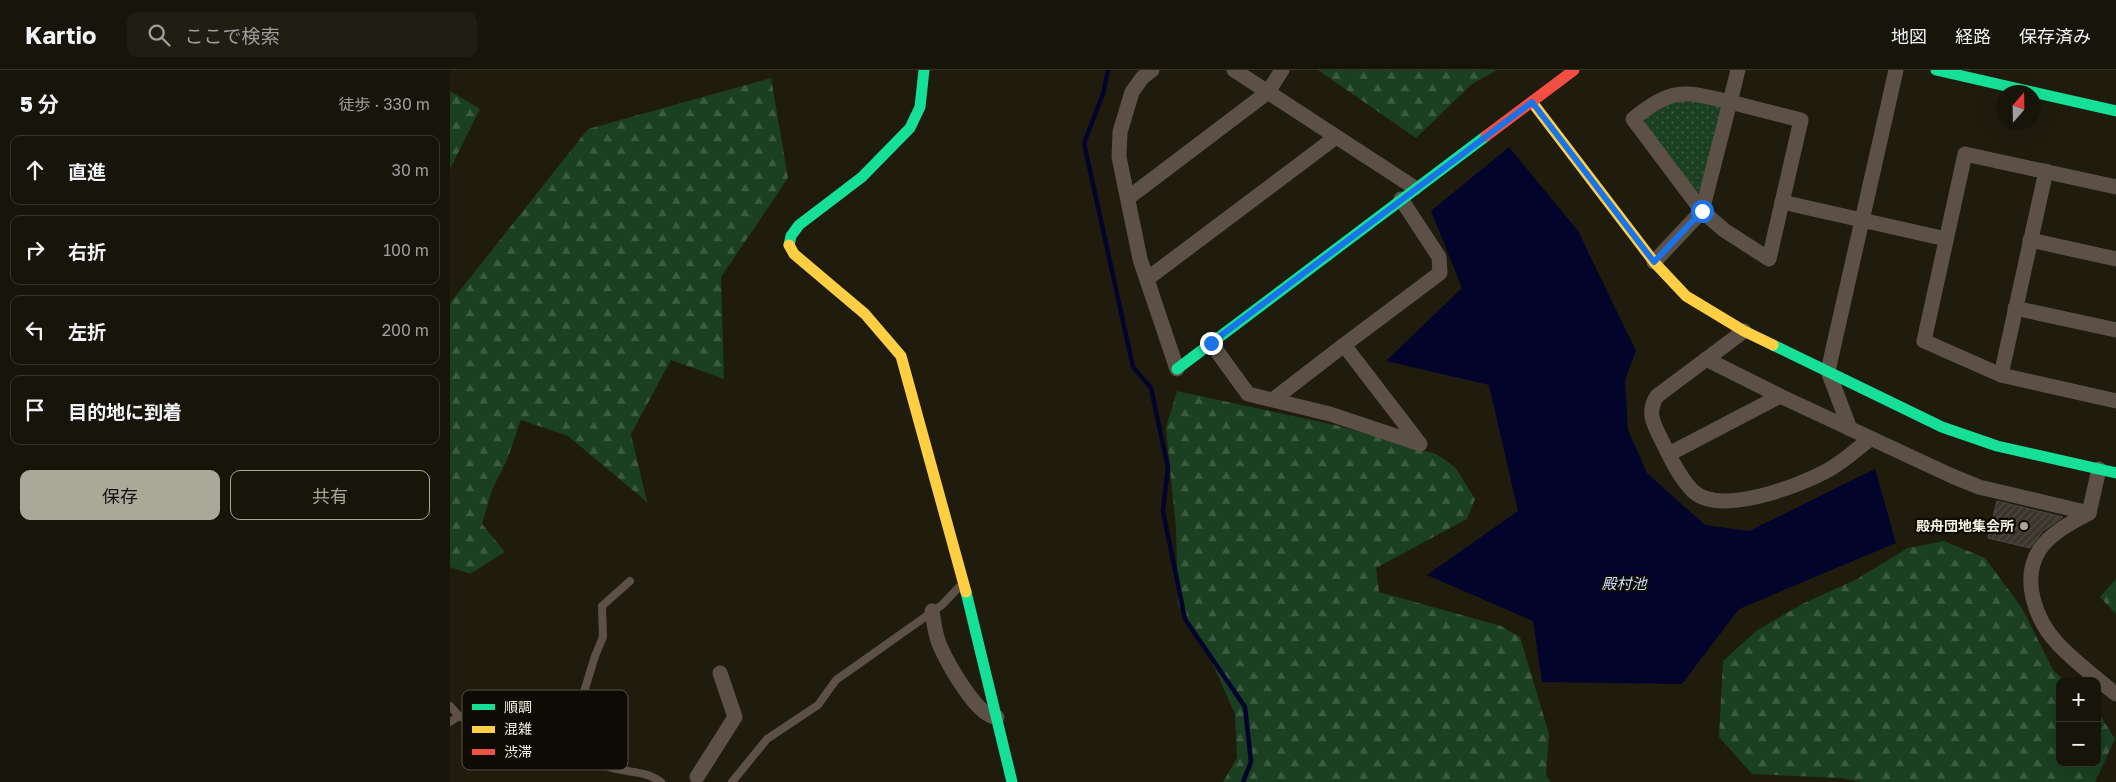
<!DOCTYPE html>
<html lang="ja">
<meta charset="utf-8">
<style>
:root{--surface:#17150a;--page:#201e13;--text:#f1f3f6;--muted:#9e9f9c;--line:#36342b;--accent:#aaa898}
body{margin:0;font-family:"Golos Text","Noto Sans JP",sans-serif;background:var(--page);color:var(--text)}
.controls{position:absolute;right:15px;bottom:15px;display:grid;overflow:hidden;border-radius:10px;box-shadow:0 5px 20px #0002}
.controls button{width:45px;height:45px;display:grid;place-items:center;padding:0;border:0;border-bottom:1px solid var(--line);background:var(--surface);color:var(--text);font:25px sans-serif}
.compass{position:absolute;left:1546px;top:15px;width:45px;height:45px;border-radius:50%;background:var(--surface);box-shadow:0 5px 20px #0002;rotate:20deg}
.stop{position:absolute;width:15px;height:15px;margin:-11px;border:4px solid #1a73e8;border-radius:50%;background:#fff}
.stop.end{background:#1a73e8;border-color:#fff;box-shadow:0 1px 5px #0008}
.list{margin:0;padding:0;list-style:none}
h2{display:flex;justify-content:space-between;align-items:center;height:65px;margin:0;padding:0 20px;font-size:21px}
h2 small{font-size:16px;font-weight:400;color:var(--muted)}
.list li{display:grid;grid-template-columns:32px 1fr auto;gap:15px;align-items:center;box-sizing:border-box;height:70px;margin:0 10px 10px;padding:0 10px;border:1px solid var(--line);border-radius:10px}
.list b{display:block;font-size:19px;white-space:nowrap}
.list em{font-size:16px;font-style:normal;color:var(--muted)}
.actions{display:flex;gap:10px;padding:15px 20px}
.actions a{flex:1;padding:11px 0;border:1px solid var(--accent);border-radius:10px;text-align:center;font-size:18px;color:var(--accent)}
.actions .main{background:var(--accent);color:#111}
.icon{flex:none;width:28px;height:28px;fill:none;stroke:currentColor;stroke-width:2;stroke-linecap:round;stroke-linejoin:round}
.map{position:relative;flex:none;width:1666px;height:712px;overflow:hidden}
header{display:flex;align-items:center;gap:30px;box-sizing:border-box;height:70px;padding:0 25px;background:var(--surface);border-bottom:1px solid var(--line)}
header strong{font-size:24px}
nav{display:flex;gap:28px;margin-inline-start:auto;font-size:18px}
.search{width:350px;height:45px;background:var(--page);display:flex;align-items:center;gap:12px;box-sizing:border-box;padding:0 18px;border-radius:10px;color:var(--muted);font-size:19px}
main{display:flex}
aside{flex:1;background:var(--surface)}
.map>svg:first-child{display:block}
</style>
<header>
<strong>Kartio</strong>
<div class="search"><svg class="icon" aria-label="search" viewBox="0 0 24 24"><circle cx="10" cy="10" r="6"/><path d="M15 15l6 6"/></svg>ここで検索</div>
<nav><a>地図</a><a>経路</a><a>保存済み</a></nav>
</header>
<main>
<aside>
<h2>5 分<small>徒歩 · 330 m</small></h2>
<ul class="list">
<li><svg class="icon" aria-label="ahead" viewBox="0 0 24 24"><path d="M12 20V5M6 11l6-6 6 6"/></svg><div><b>直進</b></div><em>30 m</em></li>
<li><svg class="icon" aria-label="right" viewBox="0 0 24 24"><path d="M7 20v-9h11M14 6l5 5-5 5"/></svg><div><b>右折</b></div><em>100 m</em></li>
<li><svg class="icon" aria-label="left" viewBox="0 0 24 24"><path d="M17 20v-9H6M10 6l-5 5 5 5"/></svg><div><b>左折</b></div><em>200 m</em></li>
<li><svg class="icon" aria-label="arrive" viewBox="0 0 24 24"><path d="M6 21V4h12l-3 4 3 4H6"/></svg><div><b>目的地に到着</b></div></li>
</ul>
<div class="actions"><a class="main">保存</a><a>共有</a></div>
</aside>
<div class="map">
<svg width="1666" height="712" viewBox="0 0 1666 712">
<defs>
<pattern id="forest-firs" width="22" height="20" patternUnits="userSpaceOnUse" patternTransform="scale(1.25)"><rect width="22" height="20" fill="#1a3f21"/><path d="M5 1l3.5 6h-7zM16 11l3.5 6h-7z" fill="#3c5b41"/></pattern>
<pattern id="park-dots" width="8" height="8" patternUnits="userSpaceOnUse" patternTransform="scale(1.25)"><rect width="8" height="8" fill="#1a3f21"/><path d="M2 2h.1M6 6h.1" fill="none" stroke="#3c5b41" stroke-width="1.8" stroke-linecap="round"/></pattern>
<pattern id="building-hatch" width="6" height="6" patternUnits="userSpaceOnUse" patternTransform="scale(1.25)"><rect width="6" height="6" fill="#3c352e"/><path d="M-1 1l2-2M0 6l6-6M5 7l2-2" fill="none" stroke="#4f4942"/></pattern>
</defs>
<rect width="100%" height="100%" fill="#1f1c0e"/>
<!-- forest -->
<g fill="url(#forest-firs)">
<polygon points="868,0 1047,0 1022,14 966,68"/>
<polygon points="321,8 338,108 271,207 274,309 221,290 181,364 197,432 118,366 71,350 57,390 42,420 32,454 55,482 20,504 0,497 0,233 138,59"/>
<polygon points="0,21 30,39 0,99"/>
<polygon points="727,321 889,356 986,384 1005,397 1025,429 1017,449 926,498 929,522 1051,556 1070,567 1099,664 1096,706 1101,712 773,712 787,688 785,644 757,581 728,535 726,459 716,358"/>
<polygon points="1494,471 1535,488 1572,538 1603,600 1615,611 1610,611 1610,693 1647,693 1647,640 1665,669 1645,712 1412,712 1391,708 1302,704 1269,667 1273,591 1306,561 1352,534 1407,509 1458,478"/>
<polygon points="1666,509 1666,544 1650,527"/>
</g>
<!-- park -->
<polygon fill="url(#park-dots)" points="1226,30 1269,35 1272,39 1251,119 1247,124 1195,53 1194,48"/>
<!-- water -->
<polygon fill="#03042b" points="1059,77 1128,161 1186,281 1175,310 1178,360 1197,403 1255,455 1299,461 1425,399 1446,473 1289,539 1232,614 1092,612 1083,551 977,505 1068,441 1039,315 936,291 1012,218 981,141"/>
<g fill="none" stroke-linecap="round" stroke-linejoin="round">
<!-- stream -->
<polyline stroke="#03042b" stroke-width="4.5" points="658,0 653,24 634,73 683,297 701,318 718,398 713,441 735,549 795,637 801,692 793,712"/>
</g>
<!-- building -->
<polygon fill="url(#building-hatch)" stroke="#4f4740" points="1547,431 1613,447 1593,461 1580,478 1538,468"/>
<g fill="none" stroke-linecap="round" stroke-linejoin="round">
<!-- lane -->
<g stroke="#5d5147" stroke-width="8">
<polyline points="0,636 9,646"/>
<polyline points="0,652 9,646 61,668 101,691 119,671 145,586 153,567 152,536 180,511"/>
<path d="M119,671C132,680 144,691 159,697C176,703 195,700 211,712"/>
<polyline points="282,712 317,669 368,635 386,610 492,535 509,517 512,516"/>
</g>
<!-- street -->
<g stroke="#5d5147" stroke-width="15">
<polyline points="702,0 692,8 682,22 670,62 669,87 690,189 727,299"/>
<polyline points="784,0 965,118"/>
<polyline points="1666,117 1515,84 1474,271 1551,305 1666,331"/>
<polyline points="678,128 818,22 832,0"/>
<polyline points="1332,132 1496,169"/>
<path d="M1252,141L1183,49C1222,17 1235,21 1280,32L1288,0"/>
<polyline points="1580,170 1666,189"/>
<polyline points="1204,192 1252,141 1274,160 1319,189 1351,50 1280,32 1252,141"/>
<polyline points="697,209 886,67"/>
<polyline points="1565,238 1666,260"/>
<path d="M1294,261L1207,326C1195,344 1206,358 1214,375C1221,389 1231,410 1243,421C1270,447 1352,415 1380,399C1394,391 1407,379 1420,369"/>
<polyline points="761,273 798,324 880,344 970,374 894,275 990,203 989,187 951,129"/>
<polyline points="1256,289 1330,326"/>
<polyline points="1551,305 1596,101"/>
<polyline points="824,329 894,275"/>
<polyline points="1400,359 1378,301 1446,0"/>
<polyline points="1219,384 1330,326 1502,406 1529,417 1639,443"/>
<path d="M1639,443C1622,452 1601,463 1590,479C1570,509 1586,551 1608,574C1625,592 1646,608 1666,624"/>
<polyline points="1639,443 1649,399"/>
<path d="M482,541C484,553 485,565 490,576C497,592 528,649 547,647"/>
<polyline points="247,707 285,647 270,603"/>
</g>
<!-- fast -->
<g stroke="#16e098" stroke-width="11">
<polyline points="1486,0 1666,41"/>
<polyline points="339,175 341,166 349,155 412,107 460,58 470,37 474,0"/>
<polyline points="1323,275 1492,357 1547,376 1666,403"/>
<polyline points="727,299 1036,66"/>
<polyline points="516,522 562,712"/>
</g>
<!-- slow -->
<g stroke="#ffcf43" stroke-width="11">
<polyline points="1082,32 1204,192 1236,226 1294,261 1323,275"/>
<polyline points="339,175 344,184 415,244 451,286 516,522"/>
</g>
<!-- jam -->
<polyline stroke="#f24e42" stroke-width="11" points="1036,66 1124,0"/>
</g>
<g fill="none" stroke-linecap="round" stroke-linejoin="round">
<!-- route -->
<polyline stroke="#1a73e8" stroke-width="6" points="761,273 1082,32 1204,192 1252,141"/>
</g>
<!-- markers -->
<circle fill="#aaa898" stroke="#0d0b03" stroke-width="2" cx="1574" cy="456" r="5"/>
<g text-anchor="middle" stroke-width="4.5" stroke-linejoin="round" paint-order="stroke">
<!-- poi labels -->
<g font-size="14" font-weight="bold" fill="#f5f3e3" stroke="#0d0b03" text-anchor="end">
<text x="1564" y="461">殿舟団地集会所</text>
</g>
<!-- water labels -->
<g font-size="15" font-style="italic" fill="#cddefe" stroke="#0d0b03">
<text x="1174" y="519">殿村池</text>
</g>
</g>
<!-- legend -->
<rect x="12" y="620" width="166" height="80" rx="8" fill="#0d0b03" stroke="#535146" stroke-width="1"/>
<rect x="22" y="634" width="23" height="6" fill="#16e098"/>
<rect x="22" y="656" width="23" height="7" fill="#ffcf43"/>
<rect x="22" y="679" width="23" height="6" fill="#f24e42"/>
<g font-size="14" fill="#f5f3e3">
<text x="54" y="642">順調</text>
<text x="54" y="664">混雑</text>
<text x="54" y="687">渋滞</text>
</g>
</svg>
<div class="controls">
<button>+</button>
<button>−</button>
</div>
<svg class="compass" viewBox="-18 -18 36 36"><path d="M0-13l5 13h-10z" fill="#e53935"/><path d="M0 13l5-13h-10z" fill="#9e9f9c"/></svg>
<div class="stop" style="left:1252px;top:141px"></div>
<div class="stop end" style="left:761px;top:273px"></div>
</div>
</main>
